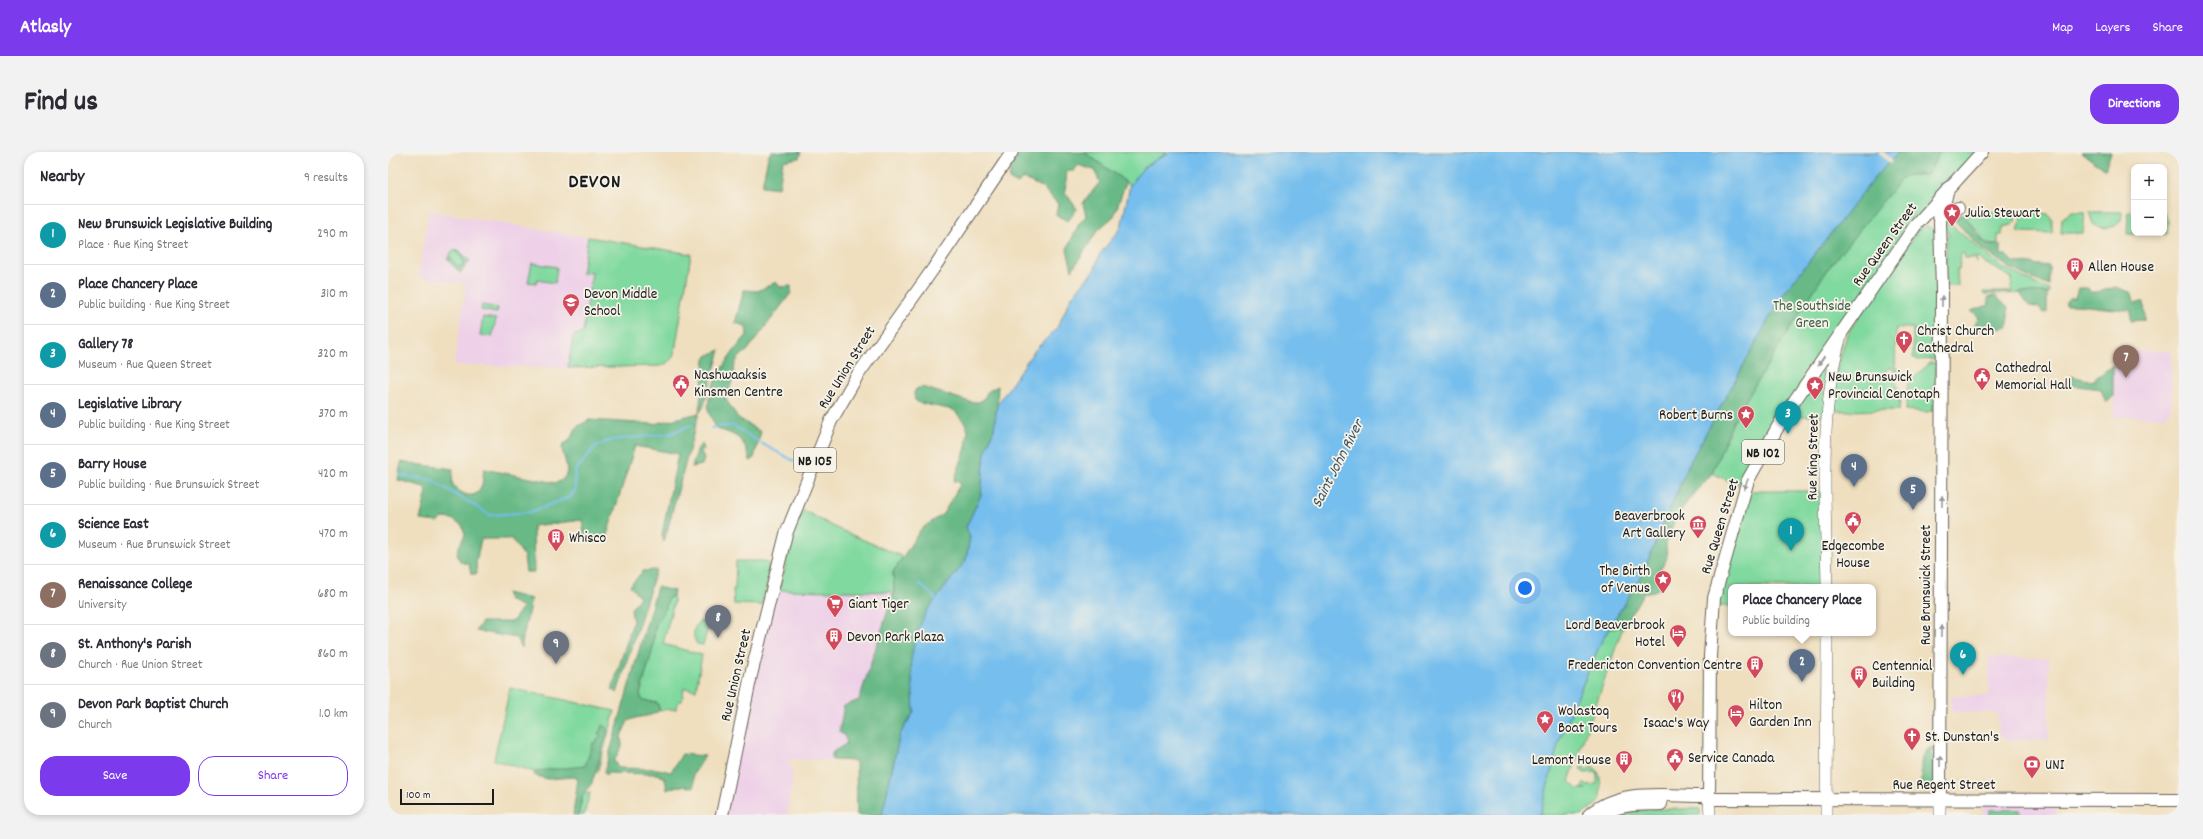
<!DOCTYPE html>
<meta charset="utf-8">
<style>
:root{--surface:#fff;--page:#f2f2f3;--text:#2b2b33;--muted:#7c7c81;--line:#e1e1e2;--accent:#7c3aed}
body{margin:0;font-family:Dekko,sans-serif;background:var(--page);color:var(--text)}
.controls{position:absolute;right:12px;top:12px;display:grid;overflow:hidden;border-radius:8px;box-shadow:0 2px 6px #0003}
.controls button{width:36px;height:36px;display:grid;place-items:center;padding:0;border:0;border-bottom:1px solid var(--line);background:var(--surface);color:var(--text);font:20px sans-serif}
.scale{position:absolute;left:12px;bottom:10px;width:94px;box-sizing:border-box;padding-left:4px;border:2px solid #1c1c1c;border-top:0;font-size:11px;line-height:14px;white-space:nowrap;color:#1c1c1c;-webkit-text-stroke:3px #f7f3e8;paint-order:stroke}
.you{position:absolute;left:1137px;top:436px;width:14px;height:14px;margin:-10px;border:3px solid #fff;border-radius:50%;background:#1a73e8;box-shadow:0 0 0 6px #1a73e833}
.badge{display:grid;place-items:center;width:26px;height:26px;border-radius:50%;background:var(--accent);color:#fff;font-size:13px;font-weight:700}
.pin{position:absolute;translate:-50% -33px;filter:drop-shadow(0 1px 2px #0008)}
.pin::after{content:'';position:absolute;top:21px;width:14px;height:12px;background:inherit;clip-path:polygon(0 0,100% 0,50% 100%)}
.popup{position:absolute;left:1340px;top:432px;width:148px;height:52px;box-sizing:border-box;display:grid;place-content:center;border-radius:8px;background:var(--surface);filter:drop-shadow(0 1px 3px #0005);font-size:13px;white-space:nowrap;color:var(--muted)}
.popup b{font-size:15px;color:var(--text)}
.popup::after{content:'';position:absolute;left:50%;top:100%;margin-left:-8px;border:8px solid transparent;border-top-color:var(--surface)}
.list{margin:0;padding:0;list-style:none}
h2{display:flex;justify-content:space-between;align-items:center;height:52px;margin:0;padding:0 16px;font-size:17px}
h2 small{font-size:13px;font-weight:400;color:var(--muted)}
.list li{display:grid;grid-template-columns:26px 1fr auto;gap:12px;align-items:center;box-sizing:border-box;height:60px;padding:0 16px;border-top:1px solid var(--line)}
.list b{display:block;font-size:15px;white-space:nowrap}
.list p{margin:0;font-size:13px;white-space:nowrap;color:var(--muted)}
.list em{font-size:13px;font-style:normal;color:var(--muted)}
.actions{display:flex;gap:8px;padding:12px 16px}
.actions a{flex:1;padding:9px 0;border:1px solid var(--accent);border-radius:16px;text-align:center;font-size:14px;color:var(--accent)}
.actions .main{background:var(--accent);color:#fff}
.map{position:relative;flex:none;width:1791px;height:663px;overflow:hidden;border-radius:16px}
header{display:flex;align-items:center;gap:24px;box-sizing:border-box;height:56px;padding:0 20px;background:var(--accent);color:#fff}
header strong{font-size:19px}
nav{display:flex;gap:22px;margin-inline-start:auto;font-size:14px}
.intro{display:flex;align-items:center;justify-content:space-between;box-sizing:border-box;height:96px;padding:0 24px}
h1{margin:0;font-size:28px}
.button{padding:10px 18px;border-radius:16px;background:var(--accent);color:#fff;font-size:14px;font-weight:700}
main{display:flex;gap:24px;padding:0 24px}
aside{flex:1;background:var(--surface);border-radius:16px;box-shadow:0 2px 6px #0003}
.map>svg:first-child{display:block}
</style>
<header>
<strong>Atlasly</strong>
<nav><a>Map</a><a>Layers</a><a>Share</a></nav>
</header>
<div class="intro"><h1>Find us</h1><a class="button">Directions</a></div>
<main>
<aside>
<h2>Nearby<small>9 results</small></h2>
<ul class="list">
<li><span class="badge" style="background:#0f9aa8">1</span><div><b>New Brunswick Legislative Building</b><p>Place · Rue King Street</p></div><em>290 m</em></li>
<li><span class="badge" style="background:#5c6f8a">2</span><div><b>Place Chancery Place</b><p>Public building · Rue King Street</p></div><em>310 m</em></li>
<li><span class="badge" style="background:#0f9aa8">3</span><div><b>Gallery 78</b><p>Museum · Rue Queen Street</p></div><em>320 m</em></li>
<li><span class="badge" style="background:#5c6f8a">4</span><div><b>Legislative Library</b><p>Public building · Rue King Street</p></div><em>370 m</em></li>
<li><span class="badge" style="background:#5c6f8a">5</span><div><b>Barry House</b><p>Public building · Rue Brunswick Street</p></div><em>420 m</em></li>
<li><span class="badge" style="background:#0f9aa8">6</span><div><b>Science East</b><p>Museum · Rue Brunswick Street</p></div><em>470 m</em></li>
<li><span class="badge" style="background:#8d6e63">7</span><div><b>Renaissance College</b><p>University</p></div><em>680 m</em></li>
<li><span class="badge" style="background:#6b7280">8</span><div><b>St. Anthony's Parish</b><p>Church · Rue Union Street</p></div><em>860 m</em></li>
<li><span class="badge" style="background:#6b7280">9</span><div><b>Devon Park Baptist Church</b><p>Church</p></div><em>1.0 km</em></li>
</ul>
<div class="actions"><a class="main">Save</a><a>Share</a></div>
</aside>
<div class="map">
<svg width="1791" height="663" viewBox="0 0 1791 663">
<rect width="100%" height="100%" fill="#f7f3e8"/>
<filter id="ink" filterUnits="userSpaceOnUse"><feTurbulence type="fractalNoise" baseFrequency=".025" numOctaves="2"/><feDisplacementMap in="SourceGraphic" scale="8" xChannelSelector="R" yChannelSelector="G"/><feConvolveMatrix kernelMatrix="1 2 1 2 8 2 1 2 1" color-interpolation-filters="sRGB"/></filter>
<filter id="wash" filterUnits="userSpaceOnUse"><feTurbulence type="fractalNoise" baseFrequency=".012" numOctaves="4" result="noise"/><feDisplacementMap in="SourceGraphic" scale="16" xChannelSelector="R" yChannelSelector="G"/><feGaussianBlur stdDeviation="0.9" result="paint"/><feColorMatrix in="noise" values="0 0 0 0 0 0 0 0 0 0 0 0 0 0 0 0 0 1.4 0 .05"/><feComposite in="paint" operator="in"/></filter>
<g filter="url(#wash)">
<rect width="100%" height="100%" fill="#efdfbf"/>
<!-- built -->
<g fill="#eed0e8">
<polygon points="41,59 303,102 285,206 279,212 272,214 180,216 66,213 78,132 30,125"/>
<polygon points="1725,199 1784,199 1783,260 1780,260 1778,265 1726,265"/>
<polygon points="384,438 506,440 471,548 468,609 401,607 405,626 399,663 334,663"/>
<polygon points="1601,505 1658,506 1661,507 1661,588 1618,588 1610,583 1610,561 1563,560 1563,544 1601,544"/>
<polygon points="1596,648 1668,648 1668,663 1595,663"/>
</g>
<!-- green -->
<g fill="#80d99f" stroke="#4e7a5e">
<polygon points="696,0 781,0 756,15 742,33"/>
<path d="M1496,0H1594L1562,34L1455,177L1439,264H1396L1367,302L1353,330L1350,329V333L1324,321L1291,360L1284,374L1272,411L1235,475L1181,629L1189,637H1198L1193,636L1196,631L1198,633L1209,632V620L1196,621L1192,616L1196,615L1199,618L1203,614C1216,619 1212,636 1212,649L1194,663H1152L1171,589L1195,532L1213,490L1254,422L1264,401L1487,25L1504,8Z"/>
<path d="M1584,60H1628L1627,70L1624,73L1615,75L1614,83H1610V93C1592,93 1596,86 1587,76C1583,71 1577,67 1573,62L1567,69L1561,64Z"/>
<polygon points="1635,60 1660,62 1664,67 1664,81 1630,80"/>
<polygon points="1684,60 1697,60 1695,81 1673,81 1674,66"/>
<path d="M1701,60H1734C1735,77 1716,79 1705,72Z"/>
<polygon points="1740,60 1746,60 1746,81 1776,81 1776,61 1780,69 1779,82 1739,82"/>
<polygon points="1558,69 1615,116 1661,138 1661,141 1597,142 1595,140 1623,140 1624,126 1592,108 1592,106 1588,105 1589,111 1586,106 1577,106 1576,101 1573,102 1571,117 1569,117 1570,134 1558,134 1558,85 1561,84 1556,71"/>
<polygon points="1539,74 1548,79 1548,207 1529,208 1529,206 1525,206 1525,176 1508,176 1507,217 1512,217 1514,220 1508,221 1502,215 1497,219 1508,230 1512,246 1511,258 1449,259 1445,253 1449,218 1459,182 1532,76"/>
<path d="M200,85L303,102L287,199C284,208 281,211 272,214L180,216L185,184L195,180L204,121L203,119L194,122Z"/>
<polygon points="64,99 68,99 76,109 73,115 70,115 61,105"/>
<polygon points="144,111 169,115 167,131 149,128 148,131 140,130"/>
<polygon points="94,153 110,156 109,161 93,158"/>
<polygon points="95,165 108,167 104,185 92,183"/>
<polygon points="1541,211 1548,211 1549,257 1539,260 1518,258 1520,232"/>
<polygon points="1356,339 1438,339 1438,435 1343,435 1343,454 1325,454"/>
<polygon points="415,358 448,376 515,405 505,420 506,440 391,438 404,387"/>
<polygon points="348,409 376,409 380,411 382,419 374,453 346,452 345,437 347,437"/>
<polygon points="285,444 286,449 275,492 314,503 308,538 296,536 294,549 291,549 288,557 272,558 269,551 254,548 252,542 265,496 267,474 278,456 280,446"/>
<path d="M311,469L321,472L315,493L309,492C304,483 305,477 311,469Z"/>
<polygon points="122,536 227,559 209,621 193,619 153,622 106,608"/>
<polygon points="202,641 196,663 190,663 195,642"/>
<polygon points="1264,657 1312,657 1312,663 1223,663 1230,660"/>
<rect x="1602" y="658" width="30" height="5"/>
</g>
<!-- forest -->
<g fill="#68b986" stroke="#426a51">
<polygon points="383,0 413,0 411,6 395,9 391,36 374,34 380,5"/>
<polygon points="633,0 696,0 738,30 726,64 710,78 684,118 679,97 691,72 698,64 695,51 712,30 706,18 690,13 686,19 679,19 677,40 689,57 680,69 668,63 670,52 655,36 635,26 630,32 621,27 623,14"/>
<polygon points="1511,0 1552,0 1539,23 1520,23 1513,27 1438,119 1359,246 1345,270 1324,321 1298,351 1284,374 1278,392 1279,406 1267,427 1274,435 1264,440 1256,440 1235,475 1221,477 1254,422 1301,312 1393,145 1487,25"/>
<polygon points="1693,0 1723,0 1717,18"/>
<path d="M1573,62C1584,69 1592,90 1600,93C1603,94 1609,93 1613,93V103H1618L1625,110L1661,114V134L1623,117L1610,108L1593,96L1567,69Z"/>
<polygon points="71,98 82,109 72,121 59,107 61,104 70,115 73,115 77,110 68,99"/>
<path d="M388,130L392,135L403,134V141L359,199C344,209 348,213 344,228C343,234 340,240 337,246L350,266L373,280L366,306L362,309C357,287 350,283 329,277C326,271 319,260 320,254C321,230 344,201 359,183L358,174L347,171L356,138L370,139Z"/>
<path d="M1728,135L1744,141L1746,150H1756L1757,168L1743,169V158C1721,158 1699,152 1677,153V150L1681,146H1687L1690,136H1700L1702,140H1709Z"/>
<polygon points="1631,140 1659,141 1659,160 1655,161 1650,155 1641,154"/>
<polygon points="1608,144 1620,156 1620,175 1605,178 1584,176 1591,165 1583,159 1601,153 1600,145"/>
<path d="M332,198L315,256L311,261L276,390L274,383L290,302L247,294L218,386L196,384L194,368L145,374L146,420H138L136,404L124,387H93L88,410L89,422H83L81,412L73,410C64,400 74,392 77,382L74,373L64,367L55,366L50,370L32,368L39,339L36,335L10,328L13,310L65,317L64,331C71,342 88,351 94,333C95,329 95,322 96,317L168,331C188,323 174,308 174,293L181,289L189,275L201,268L266,272L311,261L317,208L319,204Z"/>
<polygon points="1725,213 1725,245 1718,251 1713,237 1682,233 1683,224 1704,229"/>
<polygon points="610,234 609,253 606,277 597,301 593,343 578,375 582,385 578,408 538,460 523,508 526,560 512,582 494,663 469,663 468,609 446,608 443,607 445,600 459,591 456,583 451,580 456,554 471,548 506,440 505,420 533,377 555,362 573,331 566,329 578,296 580,279 577,271 566,258 531,251 527,248 526,241 528,237 534,235 582,250 591,250 595,248 600,239"/>
<polygon points="314,292 316,297 313,299 316,307 314,313 304,315 310,296"/>
<polygon points="268,418 229,541 224,537 245,470 243,457 252,445 242,434 255,419"/>
<path d="M269,435L286,439L285,444L280,446L278,456L267,474L265,496L252,542L254,548L269,551L272,558C260,567 254,562 240,569L233,584L234,594L226,609L231,616L270,617L283,620L294,602L317,604L305,623L306,635L289,634L279,638L277,626L269,622L222,621L221,619L219,623L216,621Z"/>
<polygon points="118,441 143,447 133,496 129,486 88,479 94,470 124,470 135,455 121,448"/>
<polygon points="215,573 220,577 204,631 195,642 190,663 185,663 190,627 185,625 159,627 146,623 148,619 197,614 205,591 213,585 210,582"/>
<path d="M1544,595L1548,635L1541,640H1533V626L1535,624L1533,622C1533,610 1532,601 1544,595Z"/>
</g>
<!-- water -->
<polygon fill="#75beed" stroke="#486d84" points="781,0 1511,0 1487,25 1393,145 1301,312 1254,422 1213,490 1195,532 1171,589 1152,663 494,663 512,582 526,560 523,508 528,482 538,460 578,408 582,385 578,375 593,343 597,301 606,277 609,253 646,199 669,176 683,146 707,117 711,103 733,76 742,33 756,15"/>
<!-- pier -->
<polygon fill="#efdfbf" points="1490,0 1496,0 1505,9 1503,12"/>
<g fill="none" stroke-linecap="round" stroke-linejoin="round">
<!-- stream -->
<g stroke="#75beed" stroke-width="2">
<polyline points="323,276 345,273 369,289 406,309"/>
<polyline points="11,323 44,328 102,363 143,360 182,345 187,339 187,319 208,294 224,288 281,282 303,273"/>
<polyline points="531,431 548,447"/>
</g>
</g>
</g>
<g filter="url(#ink)">
<g fill="none" stroke-linecap="round" stroke-linejoin="round">
<!-- secondary casing -->
<g stroke="#666055" stroke-width="12">
<g id="secondary">
<path d="M1439,435C1438,353 1430,262 1453,184"/>
<polyline points="1321,647 1322,663"/>
<polyline points="1438,663 1439,481"/>
<polyline points="1552,663 1552,648"/>
</g>
</g>
<!-- primary casing -->
<g stroke="#666055" stroke-width="14">
<g id="primary">
<polyline points="1550,63 1570,56"/>
<polyline points="1321,647 1322,504 1326,446 1360,328 1396,264 1527,74 1594,0"/>
<polyline points="1552,648 1554,137 1552,70 1560,36"/>
<polyline points="334,663 363,523 398,382 443,269 469,224 545,117 624,0"/>
<path d="M1201,663C1231,636 1277,644 1315,644L1321,647H1329L1791,648"/>
<path d="M1214,663C1232,651 1253,653 1273,652"/>
</g>
</g>
<!-- secondary -->
<use href="#secondary" stroke="#fff" stroke-width="11"/>
<!-- primary -->
<use href="#primary" stroke="#fff" stroke-width="12"/>
</g>
<!-- one-way arrows -->
<defs><path id="oneway-solid" d="M-6-.8H1V-3.2L6.5 0L1 3.2V.8H-6Z"/></defs>
<g fill="#999">
<use href="#oneway-solid" transform="translate(1554 149) rotate(-90)"/>
<use href="#oneway-solid" transform="translate(1433 209) rotate(124)"/>
<use href="#oneway-solid" transform="translate(1358 332) rotate(113)"/>
<use href="#oneway-solid" transform="translate(1554 349) rotate(-90)"/>
<use href="#oneway-solid" transform="translate(1553 479) rotate(-89)"/>
<use href="#oneway-solid" transform="translate(1552 609) rotate(-90)"/>
</g>
</g>
<!-- icons -->
<defs>
<g id="sight-pin" transform="scale(0.9)"><path d="M0 17L-7.5 6A9.5 9.5 0 1 1 7.5 6Z" fill="#d1495b" stroke="#f7f3e8"/><path d="M0-6L1.8-2.2L6-1.7L2.9 1.2L3.7 5.4L0 3.3L-3.7 5.4L-2.9 1.2L-6-1.7L-1.8-2.2Z" fill="#fff"/></g>
<g id="building-pin" transform="scale(0.9)"><path d="M0 17L-7.5 6A9.5 9.5 0 1 1 7.5 6Z" fill="#d1495b" stroke="#f7f3e8"/><path d="M-4-6H4V6H1V3H-1V6H-4ZM-2.5-4.3h1.7v1.8h-1.7ZM.8-4.3h1.7v1.8H.8ZM-2.5-1h1.7V.8h-1.7ZM.8-1h1.7V.8H.8Z" fill="#fff"/></g>
<g id="school-pin" transform="scale(0.9)"><path d="M0 17L-7.5 6A9.5 9.5 0 1 1 7.5 6Z" fill="#d1495b" stroke="#f7f3e8"/><path d="M0-5L7-2L0 1L-7-2ZM-4 1L0 2.5L4 1V4Q0 6-4 4Z" fill="#fff"/></g>
<g id="church-pin" transform="scale(0.9)"><path d="M0 17L-7.5 6A9.5 9.5 0 1 1 7.5 6Z" fill="#d1495b" stroke="#f7f3e8"/><path d="M-1.2-6h2.4v3.5h3.3v2.4h-3.3V6h-2.4V-.1h-3.3v-2.4h3.3Z" fill="#fff"/></g>
<g id="civic-pin" transform="scale(0.9)"><path d="M0 17L-7.5 6A9.5 9.5 0 1 1 7.5 6Z" fill="#d1495b" stroke="#f7f3e8"/><path d="M-.6-6.5H3V-4.5H.6V-3L4-1V1h2V6H-6V1h2V-1L-.6-3ZM-1.2 2.5V6h2.4V2.5Z" fill="#fff"/></g>
<g id="museum-pin" transform="scale(0.9)"><path d="M0 17L-7.5 6A9.5 9.5 0 1 1 7.5 6Z" fill="#d1495b" stroke="#f7f3e8"/><path d="M0-6L6-3V-2H-6V-3ZM-5-1h2V3h-2ZM-1-1h2V3h-2ZM3-1h2V3H3ZM-6 4H6V6H-6Z" fill="#fff"/></g>
<g id="supermarket-pin" transform="scale(0.9)"><path d="M0 17L-7.5 6A9.5 9.5 0 1 1 7.5 6Z" fill="#d1495b" stroke="#f7f3e8"/><path d="M-6-5.5h2.5l.6 2H6L4.5 2H-2.5L-4.4-4H-6ZM-1.5 3.2a1.3 1.3 0 1 0 .1 0ZM3 3.2a1.3 1.3 0 1 0 .1 0Z" fill="#fff"/></g>
<g id="hotel-pin" transform="scale(0.9)"><path d="M0 17L-7.5 6A9.5 9.5 0 1 1 7.5 6Z" fill="#d1495b" stroke="#f7f3e8"/><path d="M-6-4.5h1.5V1H6V5H4.5V3h-9V5H-6ZM-4 0a1.8 1.8 0 1 1 3.6 0ZM.5 0V-2.5h3Q6-2.5 6 0Z" fill="#fff"/></g>
<g id="restaurant-pin" transform="scale(0.9)"><path d="M0 17L-7.5 6A9.5 9.5 0 1 1 7.5 6Z" fill="#d1495b" stroke="#f7f3e8"/><path d="M-5-6h1v4h1v-4h1v4h1v-4h1v5L-1.5 .5V6h-2V.5L-5-1ZM5-6V6H3V1.5H1.5Q1.5-4 5-6Z" fill="#fff"/></g>
<g id="bank-pin" transform="scale(0.9)"><path d="M0 17L-7.5 6A9.5 9.5 0 1 1 7.5 6Z" fill="#d1495b" stroke="#f7f3e8"/><path d="M-6-4H6V4H-6ZM0-2.3a2.3 2.3 0 1 0 0 4.6a2.3 2.3 0 1 0 0-4.6Z" fill="#fff"/></g>
</defs>
<g fill-rule="evenodd">
<use href="#sight-pin" x="1564" y="60"/>
<use href="#building-pin" x="1687" y="114"/>
<use href="#school-pin" x="183" y="150"/>
<use href="#church-pin" x="1516" y="187"/>
<use href="#civic-pin" x="1594" y="224"/>
<use href="#civic-pin" x="293" y="231"/>
<use href="#sight-pin" x="1427" y="233"/>
<use href="#sight-pin" x="1358" y="262"/>
<use href="#civic-pin" x="1465" y="368"/>
<use href="#museum-pin" x="1310" y="372"/>
<use href="#building-pin" x="168" y="385"/>
<use href="#sight-pin" x="1275" y="427"/>
<use href="#supermarket-pin" x="447" y="451"/>
<use href="#hotel-pin" x="1290" y="481"/>
<use href="#building-pin" x="446" y="484"/>
<use href="#building-pin" x="1367" y="512"/>
<use href="#building-pin" x="1471" y="522"/>
<use href="#restaurant-pin" x="1288" y="545"/>
<use href="#hotel-pin" x="1348" y="561"/>
<use href="#sight-pin" x="1157" y="567"/>
<use href="#church-pin" x="1524" y="584"/>
<use href="#civic-pin" x="1287" y="605"/>
<use href="#building-pin" x="1236" y="607"/>
<use href="#bank-pin" x="1644" y="612"/>
</g>
<g text-anchor="middle" stroke-width="3.5" stroke-linejoin="round" paint-order="stroke">
<!-- shield labels -->
<g fill="#f7f3e8" stroke="#5e5c59" stroke-width="1">
<rect x="1354" y="288" width="42" height="24" rx="3"/>
<rect x="406" y="296" width="42" height="24" rx="3"/>
</g>
<g font-size="14" font-weight="bold" fill="#1c1c1c">
<text x="1375" y="305">NB 102</text>
<text x="427" y="313">NB 105</text>
</g>
<!-- poi labels -->
<g font-size="15" fill="#1c1c1c" stroke="#f7f3e8" text-anchor="start">
<text x="1577" y="65">Julia Stewart</text>
<text x="1700" y="119">Allen House</text>
<text x="196" y="146">Devon Middle<tspan x="196" dy="17">School</tspan></text>
<text x="1529" y="183">Christ Church<tspan x="1529" dy="17">Cathedral</tspan></text>
<text x="1607" y="220">Cathedral<tspan x="1607" dy="17">Memorial Hall</tspan></text>
<text x="306" y="227">Nashwaaksis<tspan x="306" dy="17">Kinsmen Centre</tspan></text>
<text x="1440" y="229">New Brunswick<tspan x="1440" dy="17">Provincial Cenotaph</tspan></text>
<text x="1345" y="267" text-anchor="end">Robert Burns</text>
<text x="1297" y="368" text-anchor="end">Beaverbrook<tspan x="1297" dy="17">Art Gallery</tspan></text>
<text x="181" y="390">Whisco</text>
<text x="1465" y="398" text-anchor="middle">Edgecombe<tspan x="1465" dy="17">House</tspan></text>
<text x="1262" y="423" text-anchor="end">The Birth<tspan x="1262" dy="17">of Venus</tspan></text>
<text x="460" y="456">Giant Tiger</text>
<text x="1277" y="477" text-anchor="end">Lord Beaverbrook<tspan x="1277" dy="17">Hotel</tspan></text>
<text x="459" y="489">Devon Park Plaza</text>
<text x="1354" y="517" text-anchor="end">Fredericton Convention Centre</text>
<text x="1484" y="518">Centennial<tspan x="1484" dy="17">Building</tspan></text>
<text x="1361" y="557">Hilton<tspan x="1361" dy="17">Garden Inn</tspan></text>
<text x="1170" y="563">Wolastoq<tspan x="1170" dy="17">Boat Tours</tspan></text>
<text x="1288" y="575" text-anchor="middle">Isaac's Way</text>
<text x="1537" y="589">St. Dunstan's</text>
<text x="1300" y="610">Service Canada</text>
<text x="1223" y="612" text-anchor="end">Lemont House</text>
<text x="1657" y="617">UNI</text>
</g>
<!-- street labels -->
<g font-size="15" fill="#1c1c1c" stroke="#f7f3e8">
<text transform="translate(1496 92) rotate(-54)" y="5">Rue Queen Street</text>
<text transform="translate(458 215) rotate(-58)" y="5">Rue Union Street</text>
<text transform="translate(1424 305) rotate(-89)" y="5">Rue King Street</text>
<text transform="translate(1331 374) rotate(-73)" y="5">Rue Queen Street</text>
<text transform="translate(1537 433) rotate(-90)" y="5">Rue Brunswick Street</text>
<text transform="translate(347 523) rotate(-77)" y="5">Rue Union Street</text>
<text x="1556" y="637">Rue Regent Street</text>
</g>
<!-- park labels -->
<g font-size="15" fill="#3f5e4a" stroke="#f7f3e8">
<text x="1424" y="158">The Southside<tspan x="1424" dy="17">Green</tspan></text>
</g>
<!-- water labels -->
<g font-size="16" font-style="italic" fill="#3b5565" stroke="#f7f3e8">
<text transform="translate(948 311) rotate(-63)" y="6">Saint John River</text>
</g>
<!-- district labels -->
<g font-size="19" font-weight="bold" letter-spacing="1" fill="#1c1c1c" stroke="#f7f3e8">
<text x="207" y="35">DEVON</text>
</g>
</g>
</svg>
<div class="controls">
<button>+</button>
<button>−</button>
</div>
<div class="scale">100 m</div>
<div class="you"></div>
<div class="pin badge" style="left:1403px;top:399px;background:#0f9aa8">1</div>
<div class="pin badge" style="left:1414px;top:530px;background:#5c6f8a">2</div>
<div class="popup"><b>Place Chancery Place</b>Public building</div>
<div class="pin badge" style="left:1400px;top:282px;background:#0f9aa8">3</div>
<div class="pin badge" style="left:1466px;top:335px;background:#5c6f8a">4</div>
<div class="pin badge" style="left:1525px;top:358px;background:#5c6f8a">5</div>
<div class="pin badge" style="left:1575px;top:523px;background:#0f9aa8">6</div>
<div class="pin badge" style="left:1738px;top:226px;background:#8d6e63">7</div>
<div class="pin badge" style="left:330px;top:486px;background:#6b7280">8</div>
<div class="pin badge" style="left:168px;top:512px;background:#6b7280">9</div>
</div>
</main>
